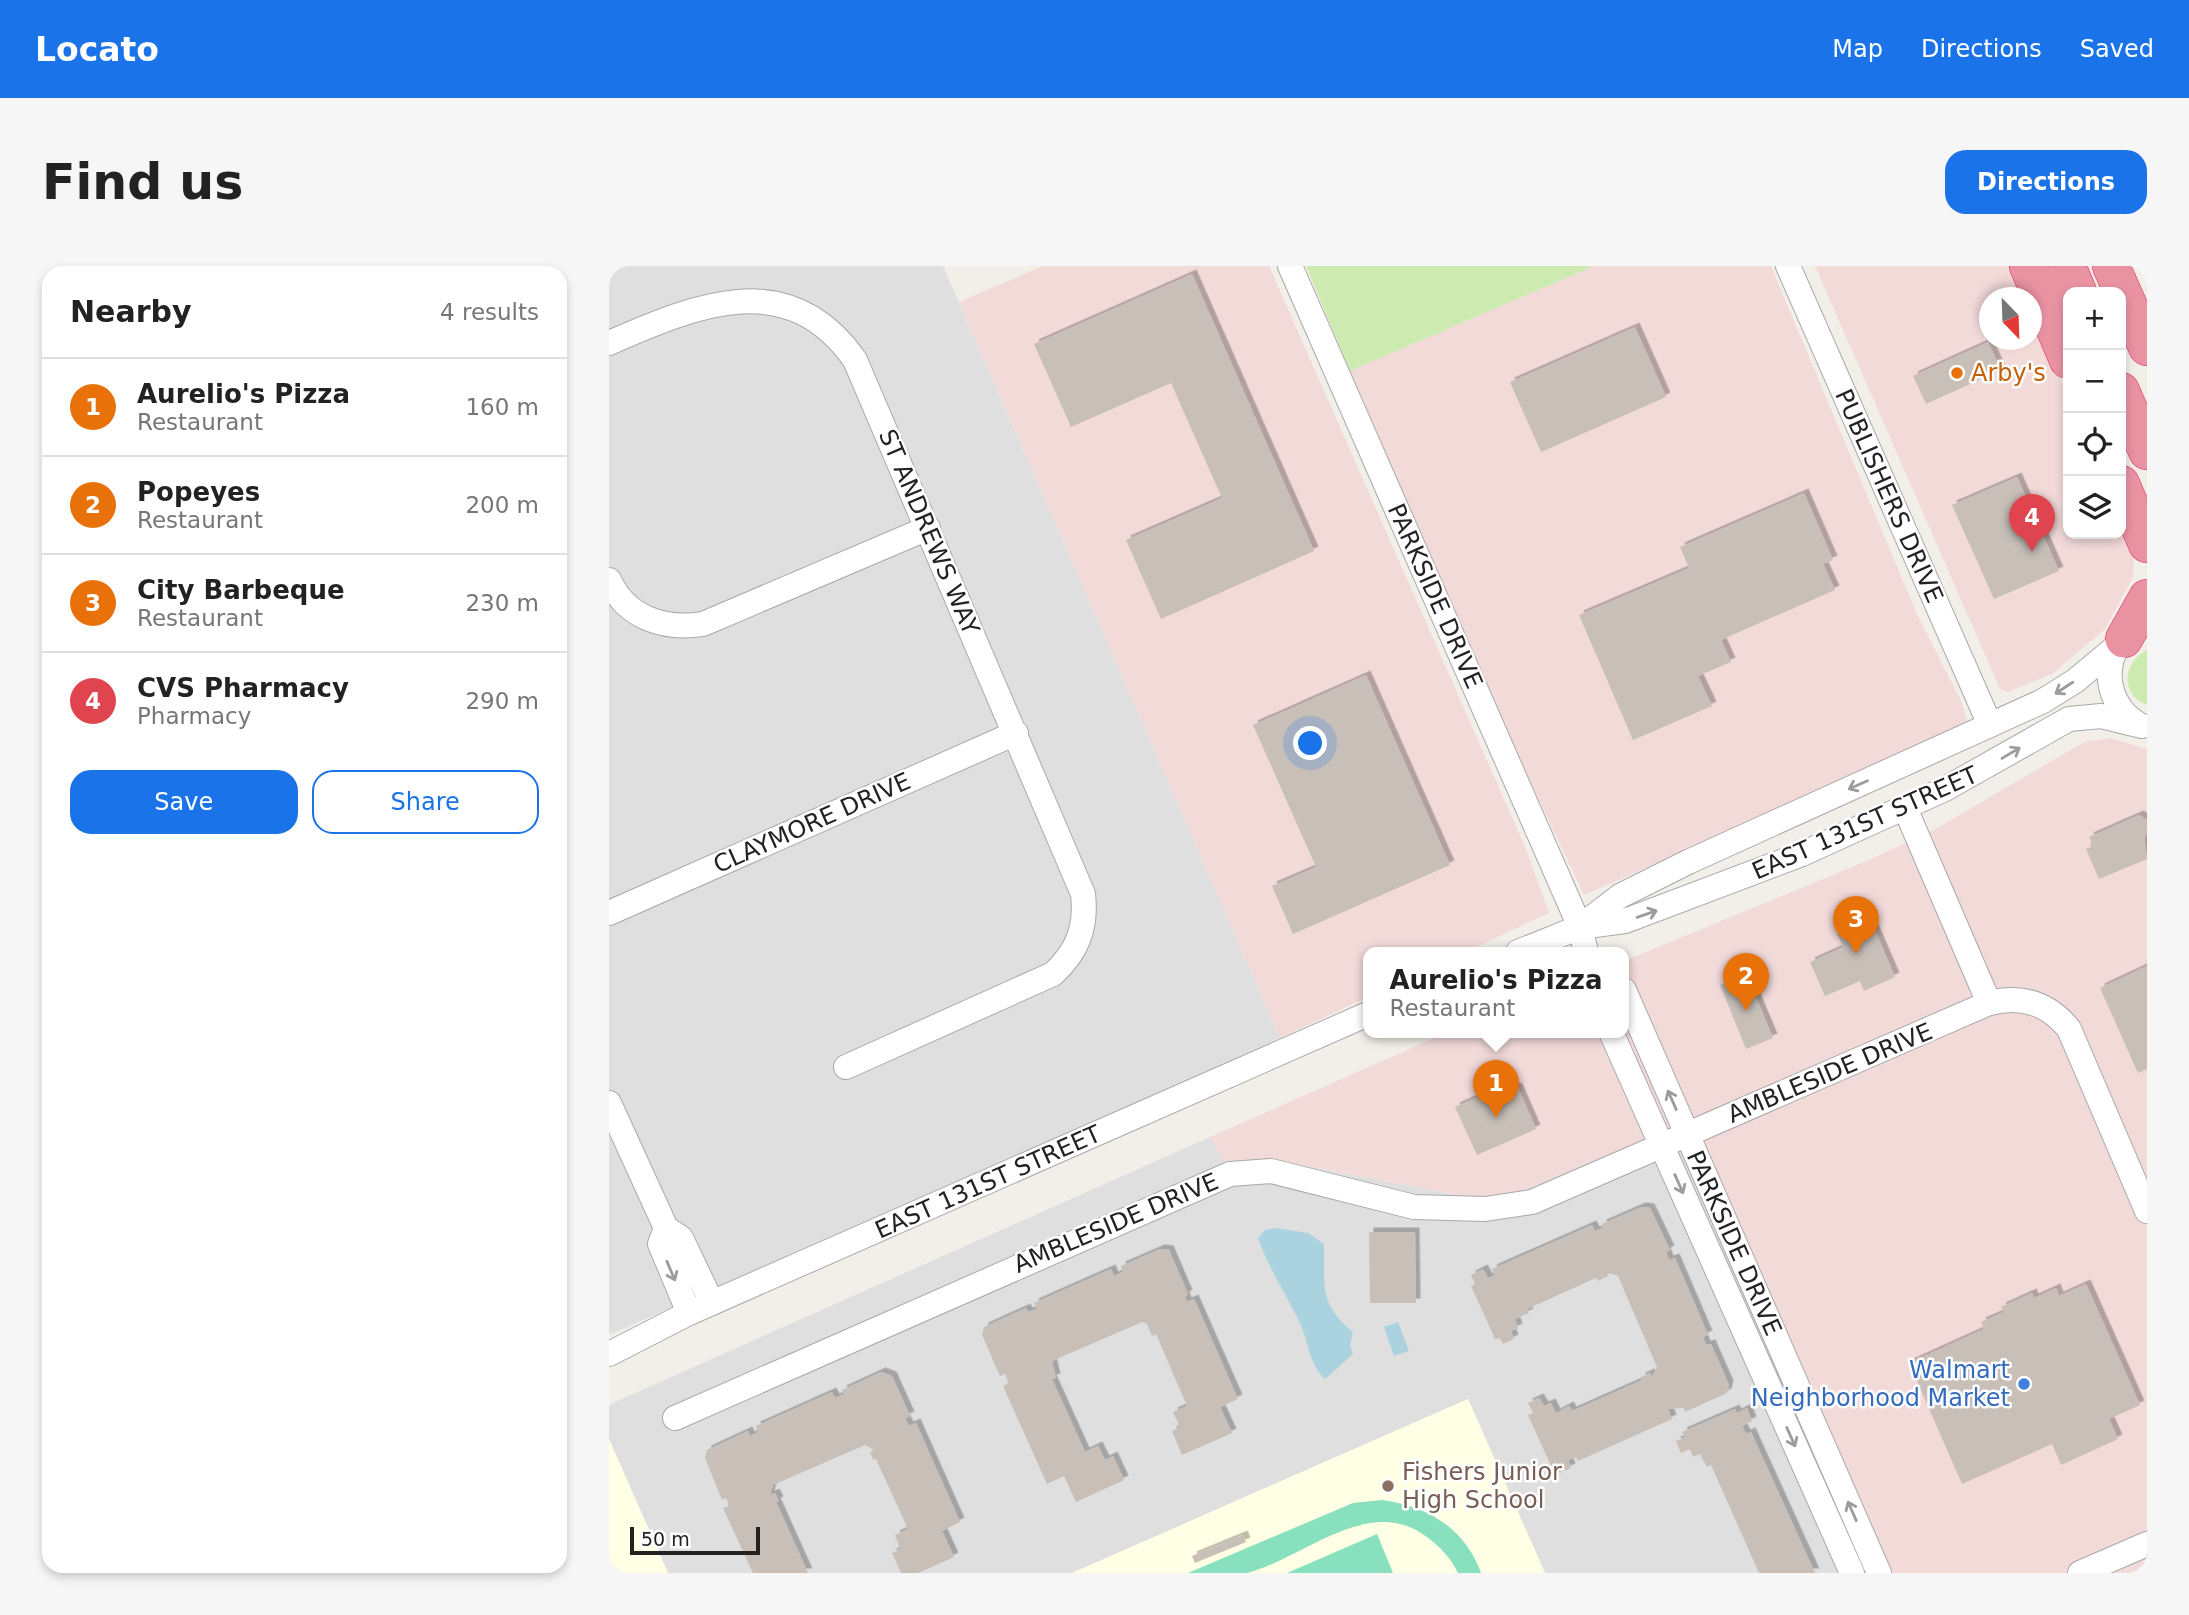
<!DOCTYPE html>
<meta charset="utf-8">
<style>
:root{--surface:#fff;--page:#f6f6f6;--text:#222;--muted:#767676;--line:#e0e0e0;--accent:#1a73e8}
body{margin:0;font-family:"DejaVu Sans",sans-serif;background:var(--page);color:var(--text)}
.controls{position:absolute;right:21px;top:21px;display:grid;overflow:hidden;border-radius:14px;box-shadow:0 4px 10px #0003}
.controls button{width:63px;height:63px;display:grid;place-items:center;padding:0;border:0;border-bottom:2px solid var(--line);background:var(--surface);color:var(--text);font:35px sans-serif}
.compass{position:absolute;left:1370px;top:21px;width:63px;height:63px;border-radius:50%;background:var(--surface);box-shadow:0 4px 10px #0003;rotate:157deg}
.scale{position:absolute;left:21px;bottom:18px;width:130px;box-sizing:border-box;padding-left:7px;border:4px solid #222;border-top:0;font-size:19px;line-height:24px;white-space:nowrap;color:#222;-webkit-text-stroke:5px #fff;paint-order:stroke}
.you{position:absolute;left:702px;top:478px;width:24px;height:24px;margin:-18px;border:5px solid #fff;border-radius:50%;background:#1a73e8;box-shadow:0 0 0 10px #1a73e833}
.badge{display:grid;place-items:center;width:46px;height:46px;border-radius:50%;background:var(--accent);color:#fff;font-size:23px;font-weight:700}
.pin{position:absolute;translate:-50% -58px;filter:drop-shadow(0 2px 4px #0008)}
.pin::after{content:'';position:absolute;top:37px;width:24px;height:21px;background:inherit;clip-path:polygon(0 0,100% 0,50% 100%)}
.popup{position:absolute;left:754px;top:681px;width:266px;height:91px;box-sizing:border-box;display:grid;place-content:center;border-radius:14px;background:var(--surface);filter:drop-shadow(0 2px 5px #0005);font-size:23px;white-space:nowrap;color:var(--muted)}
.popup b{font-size:26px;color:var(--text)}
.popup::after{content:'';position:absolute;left:50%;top:100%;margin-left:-14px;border:14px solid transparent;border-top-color:var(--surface)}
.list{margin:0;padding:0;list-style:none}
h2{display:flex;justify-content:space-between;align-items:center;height:91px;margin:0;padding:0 28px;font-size:30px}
h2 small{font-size:23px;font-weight:400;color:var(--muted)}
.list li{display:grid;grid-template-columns:46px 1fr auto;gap:21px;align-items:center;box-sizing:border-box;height:98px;padding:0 28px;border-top:2px solid var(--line)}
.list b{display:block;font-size:26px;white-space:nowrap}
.list p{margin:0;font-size:23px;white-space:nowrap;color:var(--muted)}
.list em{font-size:23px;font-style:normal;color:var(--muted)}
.actions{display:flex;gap:14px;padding:21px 28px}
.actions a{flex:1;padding:16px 0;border:2px solid var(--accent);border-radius:21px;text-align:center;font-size:24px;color:var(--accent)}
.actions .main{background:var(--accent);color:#fff}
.icon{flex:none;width:38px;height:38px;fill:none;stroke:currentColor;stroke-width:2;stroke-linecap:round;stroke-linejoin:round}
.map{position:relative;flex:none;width:1538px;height:1307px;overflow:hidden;border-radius:21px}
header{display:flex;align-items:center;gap:42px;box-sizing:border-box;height:98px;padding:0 35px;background:var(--accent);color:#fff}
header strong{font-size:33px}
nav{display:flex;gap:38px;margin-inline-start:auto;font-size:24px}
.intro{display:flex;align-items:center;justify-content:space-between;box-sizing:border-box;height:168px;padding:0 42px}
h1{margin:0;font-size:49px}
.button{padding:18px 32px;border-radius:21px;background:var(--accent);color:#fff;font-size:24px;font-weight:700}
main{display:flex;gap:42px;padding:0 42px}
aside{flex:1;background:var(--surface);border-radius:21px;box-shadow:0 4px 10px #0003}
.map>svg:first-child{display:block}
</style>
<header>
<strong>Locato</strong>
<nav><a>Map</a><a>Directions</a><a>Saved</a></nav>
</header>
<div class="intro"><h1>Find us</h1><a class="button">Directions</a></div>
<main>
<aside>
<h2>Nearby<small>4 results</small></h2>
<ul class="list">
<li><span class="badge" style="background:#e8710a">1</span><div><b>Aurelio's Pizza</b><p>Restaurant</p></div><em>160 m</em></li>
<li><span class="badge" style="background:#e8710a">2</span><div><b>Popeyes</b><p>Restaurant</p></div><em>200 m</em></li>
<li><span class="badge" style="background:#e8710a">3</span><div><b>City Barbeque</b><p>Restaurant</p></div><em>230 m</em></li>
<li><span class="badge" style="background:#e0444e">4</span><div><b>CVS Pharmacy</b><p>Pharmacy</p></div><em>290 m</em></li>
</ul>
<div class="actions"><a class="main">Save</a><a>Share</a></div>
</aside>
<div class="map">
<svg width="1538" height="1307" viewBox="0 0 1538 1307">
<defs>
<filter id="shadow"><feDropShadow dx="4.5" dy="-4.5" stdDeviation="0" flood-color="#0004"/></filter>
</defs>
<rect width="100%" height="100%" fill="#f2efe9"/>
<!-- residential -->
<g fill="#e0dfdf">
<polygon points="0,0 334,0 671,772 0,1069"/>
<polygon points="1063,862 1257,1307 936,1307 859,1133 463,1307 59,1307 0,1173 0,1140 4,1137 601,871 619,901 677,896 860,931"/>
</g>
<!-- commercial -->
<g fill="#f2dad9">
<polygon points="434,0 660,0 917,583 940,647 856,686 759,686 759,731 671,772 350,36"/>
<polygon points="985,0 1162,0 1307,346 1353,437 1360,461 975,629 912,496 741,105"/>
<polygon points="1206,0 1403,0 1416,31 1380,32 1380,74 1422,74 1423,46 1459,131 1459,268 1512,268 1512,253 1525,288 1524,311 1496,363 1443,408 1399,426 1391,423"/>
<polygon points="1501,472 1538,483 1538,1307 1257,1307 1063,862 906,928 860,931 677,896 618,901 601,871 839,766 1015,766 1015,695 1260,594 1325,564 1475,476"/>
</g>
<!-- education -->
<g fill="#ffffe5">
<polygon points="859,1133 936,1307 463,1307"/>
<polygon points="0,1173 59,1307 0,1307"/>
</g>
<!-- grass -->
<g fill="#cdebb0">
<polygon points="697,0 985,0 741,105"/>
<path d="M1538,384V439C1511,429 1513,396 1538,384Z"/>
</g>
<!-- pitch -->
<g fill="#88e0be">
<path d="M773,1234C818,1240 856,1262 872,1307H849C842,1292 831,1281 818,1271C760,1227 694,1293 638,1307C620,1307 597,1307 579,1307L744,1237Z"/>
<polygon points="768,1268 784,1307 678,1307"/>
</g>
<!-- water -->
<g fill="#aad3df">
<path d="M667,962L699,967L715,978C716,1020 709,1037 744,1066L741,1079L744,1088L716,1113C701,1100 699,1075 691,1057C677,1028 660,1003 649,972L656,964Z"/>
<polygon points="789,1056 800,1085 785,1090 775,1061"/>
</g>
<!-- building -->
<g fill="#c7bfb8" filter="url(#shadow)">
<polygon points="583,8 705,285 552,353 517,274 613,232 562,117 462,161 425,78"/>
<polygon points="1026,61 1057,131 932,186 901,116"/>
<polygon points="1379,76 1392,104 1317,138 1304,110"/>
<polygon points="1408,211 1450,305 1385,333 1343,239"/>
<polygon points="1195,227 1224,294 1214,298 1226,324 1112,374 1122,396 1089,410 1103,440 1024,474 970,349 1080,302 1071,281"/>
<polygon points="757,409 841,599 684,668 663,620 707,601 644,459"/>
<polygon points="1530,549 1538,554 1538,567 1535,571 1538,593 1490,613 1477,583 1484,580 1480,571"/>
<polygon points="1261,653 1286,711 1255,725 1251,715 1216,730 1201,696 1234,681 1228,667"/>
<polygon points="1538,700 1538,803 1529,807 1491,722"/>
<polygon points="1137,708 1164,772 1137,783 1111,719"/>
<polygon points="896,819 909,822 927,863 868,889 846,841"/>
<polygon points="1032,941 1041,942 1061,984 1057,986 1060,994 1066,992 1099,1069 1094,1071 1097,1079 1102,1078 1120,1119 1118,1127 1076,1146 1075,1142 1059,1143 1063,1153 969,1195 967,1191 959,1194 962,1202 950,1207 947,1200 943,1202 919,1149 924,1147 919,1137 930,1132 935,1140 942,1137 947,1147 960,1140 963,1145 1033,1114 1032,1111 1041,1107 1043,1111 1048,1101 1009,1010 997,1006 999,1010 989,1015 987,1012 918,1043 920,1047 906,1053 909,1062 902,1065 905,1073 894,1078 891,1072 886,1073 862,1020 866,1018 862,1009 874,1003 879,1012 886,1009 883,1003 983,959 986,965 994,962 993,958"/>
<polygon points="760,966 806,966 807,1037 761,1037"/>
<polygon points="551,983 560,984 579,1028 576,1030 578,1036 585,1033 629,1133 611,1141 623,1167 573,1189 563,1165 571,1161 564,1146 578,1140 547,1068 543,1070 538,1058 533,1056 443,1095 447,1112 443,1113 476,1186 489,1180 496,1194 504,1190 515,1214 467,1236 455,1210 438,1218 394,1120 400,1117 396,1108 391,1110 373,1069 375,1061 417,1042 419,1046 428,1043 425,1037 502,1003 505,1010 514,1006 512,1000"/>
<polygon points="1477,1018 1531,1139 1500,1153 1509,1173 1452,1199 1443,1178 1353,1218 1300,1097 1375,1063 1372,1056 1395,1046 1392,1041 1423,1027 1425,1032 1447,1022 1450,1030"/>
<polygon points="272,1106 283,1110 301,1150 296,1152 300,1160 307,1157 351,1256 333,1265 345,1291 309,1307 292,1307 283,1287 291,1283 286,1269 299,1263 267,1193 264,1194 261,1186 265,1184 256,1179 164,1219 161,1229 166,1227 170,1235 167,1236 199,1307 144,1307 114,1242 121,1240 117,1232 113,1234 96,1192 98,1184 139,1165 141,1170 149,1166 147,1160 223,1126 226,1132 235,1128 233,1124"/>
<polygon points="1138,1142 1143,1155 1133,1160 1137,1168 1142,1166 1206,1307 1150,1307 1102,1199 1098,1201 1091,1188 1084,1191 1081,1183 1072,1187 1067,1175 1076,1171 1073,1166 1126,1143 1128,1147"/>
<polygon points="634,1269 637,1276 586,1297 583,1290"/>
</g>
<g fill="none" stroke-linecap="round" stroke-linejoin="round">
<!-- minor casing -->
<g stroke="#a9a9a9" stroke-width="26">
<g id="minor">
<polyline points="681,0 971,661 977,686"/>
<polyline points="1179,0 1381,459"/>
<path d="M0,77C89,38 180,0 246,94L474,628C478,662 468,686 444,708L237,801"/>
<path d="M0,314C17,352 55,364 94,358L319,262"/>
<path d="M1510,378C1492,405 1501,441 1529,458"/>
<polyline points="1296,542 1380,737"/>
<polyline points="0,647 407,467"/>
<polyline points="972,660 1011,630 1079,596 1434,435 1466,415 1508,380"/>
<polyline points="909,686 971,661 1016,655 1193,588 1336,523 1460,453 1492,450 1533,460"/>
<polyline points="1015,724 1270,1307"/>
<polyline points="1002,766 1243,1307"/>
<polyline points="0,837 57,962 72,972 103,1037"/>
<polyline points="57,962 51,978 80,1047"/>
<polyline points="0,1088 80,1047 759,748"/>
<path d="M66,1152L621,908L662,905L805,941L876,943L923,936L1380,737C1413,729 1439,737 1460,763L1538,945"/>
<polyline points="1471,1307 1538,1278"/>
</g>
</g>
<!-- highway casing -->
<g stroke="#dc2a67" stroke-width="38">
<g id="highway">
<polyline points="1419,0 1459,94"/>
<polyline points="1458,0 1469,26"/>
<polyline points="1502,0 1538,81"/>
<polyline points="1512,125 1538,185"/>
<polyline points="1512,218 1538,278"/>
<polyline points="1515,373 1538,332"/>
</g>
</g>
<!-- minor -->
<use href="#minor" stroke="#fff" stroke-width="24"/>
<!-- highway -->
<use href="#highway" stroke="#e892a2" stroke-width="37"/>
</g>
<!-- one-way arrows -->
<defs><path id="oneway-shaft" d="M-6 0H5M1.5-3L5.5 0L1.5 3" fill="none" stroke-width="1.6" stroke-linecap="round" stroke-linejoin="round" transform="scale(1.75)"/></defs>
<g stroke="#9c9c9c">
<use href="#oneway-shaft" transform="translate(1455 422) rotate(147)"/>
<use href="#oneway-shaft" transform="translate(1402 487) rotate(-31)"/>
<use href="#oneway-shaft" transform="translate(1249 519) rotate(156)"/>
<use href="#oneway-shaft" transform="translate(1038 648) rotate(-19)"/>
<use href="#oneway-shaft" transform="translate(1063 834) rotate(-114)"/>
<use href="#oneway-shaft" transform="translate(1070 918) rotate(66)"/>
<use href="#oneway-shaft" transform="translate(62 1005) rotate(67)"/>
<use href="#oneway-shaft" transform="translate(1182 1171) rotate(66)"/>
<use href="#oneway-shaft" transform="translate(1243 1245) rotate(-114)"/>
</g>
<!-- markers -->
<circle fill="#e8710a" stroke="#fff" stroke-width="2.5" cx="1348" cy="107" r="7"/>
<circle fill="#3f7fe0" stroke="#fff" stroke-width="2.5" cx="1415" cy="1118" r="7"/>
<circle fill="#8d6e63" stroke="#fff" stroke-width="2.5" cx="779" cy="1220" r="7"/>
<g text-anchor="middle" stroke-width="5" stroke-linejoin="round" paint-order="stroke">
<!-- food labels -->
<g font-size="24" fill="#c56008" stroke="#fff" text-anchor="start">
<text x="1362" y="115">Arby's</text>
</g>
<!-- street labels -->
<g font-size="24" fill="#222" stroke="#fff">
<text transform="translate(1280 230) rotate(66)" y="8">PUBLISHERS DRIVE</text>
<text transform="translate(320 266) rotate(67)" y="8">ST ANDREWS WAY</text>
<text transform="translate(826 330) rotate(66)" y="8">PARKSIDE DRIVE</text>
<text transform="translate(203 557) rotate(-24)" y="8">CLAYMORE DRIVE</text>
<text transform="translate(1256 557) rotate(-24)" y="8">EAST 131ST STREET</text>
<text transform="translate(1221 807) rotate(-23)" y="8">AMBLESIDE DRIVE</text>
<text transform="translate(379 916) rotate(-24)" y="8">EAST 131ST STREET</text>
<text transform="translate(507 957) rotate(-23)" y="8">AMBLESIDE DRIVE</text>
<text transform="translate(1125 977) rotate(66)" y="8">PARKSIDE DRIVE</text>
</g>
<!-- shop labels -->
<g font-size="24" fill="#366cbe" stroke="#fff" text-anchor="end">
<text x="1401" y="1112">Walmart<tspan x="1401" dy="28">Neighborhood Market</tspan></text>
</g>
<!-- education labels -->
<g font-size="24" fill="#785e54" stroke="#fff" text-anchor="start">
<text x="793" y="1214">Fishers Junior<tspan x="793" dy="28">High School</tspan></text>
</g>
</g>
</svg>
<div class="controls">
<button>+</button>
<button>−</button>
<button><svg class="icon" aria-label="locate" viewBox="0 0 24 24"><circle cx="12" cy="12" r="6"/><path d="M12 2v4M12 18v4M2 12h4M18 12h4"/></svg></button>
<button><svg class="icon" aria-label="layers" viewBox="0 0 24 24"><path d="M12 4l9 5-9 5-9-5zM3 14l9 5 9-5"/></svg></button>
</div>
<svg class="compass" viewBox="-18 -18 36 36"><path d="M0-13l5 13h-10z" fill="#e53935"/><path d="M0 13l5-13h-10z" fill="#767676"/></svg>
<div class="scale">50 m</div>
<div class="you"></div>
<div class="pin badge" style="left:887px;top:852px;background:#e8710a">1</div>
<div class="popup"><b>Aurelio's Pizza</b>Restaurant</div>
<div class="pin badge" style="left:1137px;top:745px;background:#e8710a">2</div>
<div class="pin badge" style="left:1247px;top:688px;background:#e8710a">3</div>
<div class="pin badge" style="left:1423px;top:286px;background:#e0444e">4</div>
</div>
</main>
